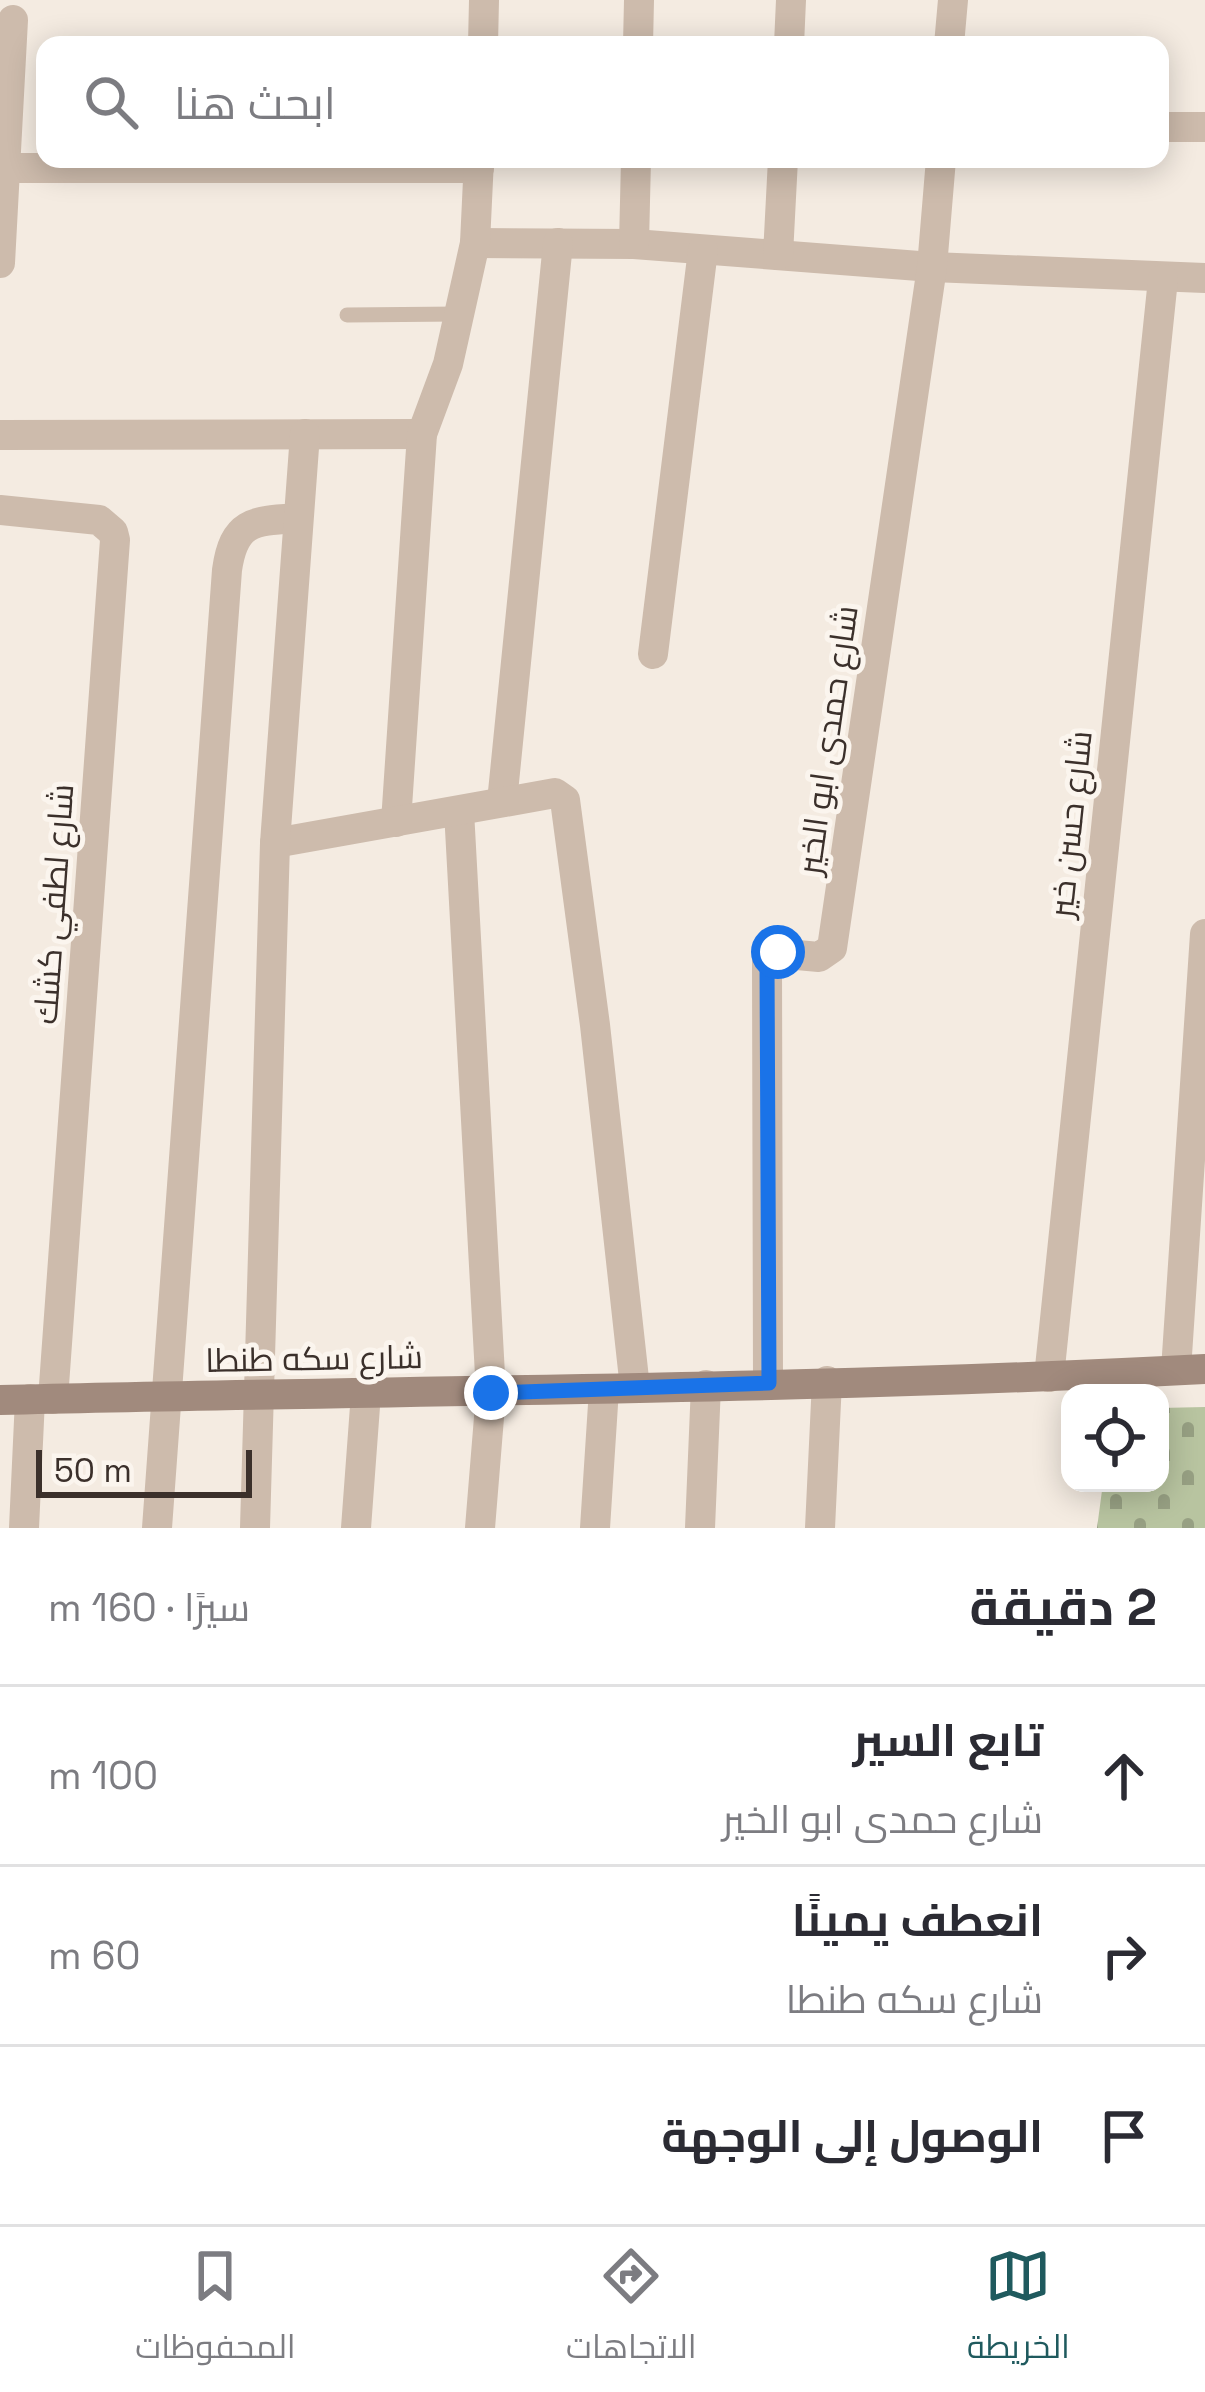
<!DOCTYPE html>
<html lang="ar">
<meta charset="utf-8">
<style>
:root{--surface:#fff;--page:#f2f2f3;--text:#2b2b33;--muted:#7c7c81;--line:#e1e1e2;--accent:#1f5a5e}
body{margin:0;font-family:"Space Grotesk",Cairo,sans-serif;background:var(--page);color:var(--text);direction:rtl}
.controls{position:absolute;right:36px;bottom:36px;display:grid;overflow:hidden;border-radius:24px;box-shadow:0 6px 30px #0003}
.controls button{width:108px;height:108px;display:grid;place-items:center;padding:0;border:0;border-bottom:3px solid var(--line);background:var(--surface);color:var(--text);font:60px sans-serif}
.scale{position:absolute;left:36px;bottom:30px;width:216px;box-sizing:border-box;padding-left:12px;border:6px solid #3b302b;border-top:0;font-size:33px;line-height:42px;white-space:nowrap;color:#3b302b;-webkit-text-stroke:9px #fbf5ee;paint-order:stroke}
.stop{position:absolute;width:36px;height:36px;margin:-27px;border:9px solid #1a73e8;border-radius:50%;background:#fff}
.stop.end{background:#1a73e8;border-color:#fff;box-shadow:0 3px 12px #0008}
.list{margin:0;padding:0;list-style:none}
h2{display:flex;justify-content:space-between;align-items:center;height:156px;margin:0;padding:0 48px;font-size:51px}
h2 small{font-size:39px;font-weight:400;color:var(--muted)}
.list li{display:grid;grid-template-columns:78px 1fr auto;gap:36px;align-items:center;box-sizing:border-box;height:180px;padding:0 48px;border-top:3px solid var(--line)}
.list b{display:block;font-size:45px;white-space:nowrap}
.list p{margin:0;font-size:39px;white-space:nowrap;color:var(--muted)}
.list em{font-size:39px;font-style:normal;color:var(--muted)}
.icon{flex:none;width:66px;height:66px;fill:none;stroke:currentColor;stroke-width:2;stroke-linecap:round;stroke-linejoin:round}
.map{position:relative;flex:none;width:1205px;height:1528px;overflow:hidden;direction:ltr}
.search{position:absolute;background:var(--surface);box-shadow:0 6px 30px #0003;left:36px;right:36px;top:36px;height:132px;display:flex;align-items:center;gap:30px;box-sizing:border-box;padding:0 42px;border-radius:24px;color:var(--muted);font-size:45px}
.sheet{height:696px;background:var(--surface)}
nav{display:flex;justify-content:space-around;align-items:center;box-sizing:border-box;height:168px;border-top:3px solid var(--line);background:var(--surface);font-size:33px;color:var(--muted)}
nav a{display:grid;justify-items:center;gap:6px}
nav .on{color:var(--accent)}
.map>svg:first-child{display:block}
</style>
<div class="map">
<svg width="1205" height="1528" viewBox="0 0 1205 1528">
<defs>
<pattern id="cemetery-stones" width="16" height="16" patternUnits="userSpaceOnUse" patternTransform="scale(3)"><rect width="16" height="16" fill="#b8c4a0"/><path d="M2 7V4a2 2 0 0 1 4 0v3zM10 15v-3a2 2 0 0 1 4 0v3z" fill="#97a083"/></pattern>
</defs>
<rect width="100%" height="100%" fill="#f4ebe1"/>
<!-- cemetery -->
<polygon fill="url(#cemetery-stones)" points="1205,1407 1205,1528 1097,1528 1103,1483 1160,1483 1160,1408"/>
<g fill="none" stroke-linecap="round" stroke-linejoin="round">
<!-- service -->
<polyline stroke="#cdbbac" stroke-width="15" points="347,315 459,314"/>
<!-- minor -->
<g stroke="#cdbbac" stroke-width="30">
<polyline points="483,45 484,0"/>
<polyline points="638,45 639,0"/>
<polyline points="789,45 791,0"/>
<polyline points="949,45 953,0"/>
<polyline points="1160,127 1205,127"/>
<polyline points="0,168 479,168"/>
<polyline points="475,243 634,244 932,267 1205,278"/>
<polyline points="634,244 636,159"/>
<polyline points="778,255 783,159"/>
<polyline points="0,263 13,20"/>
<polyline points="0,435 422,434"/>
<polyline points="0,510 99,520 113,532 115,540 53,1399"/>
<polyline points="653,654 703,250"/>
<polyline points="502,802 558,243"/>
<polyline points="459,811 491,1393 480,1528"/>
<polyline points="396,822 422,434 448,364 475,243 479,159"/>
<polyline points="275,843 555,793 565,800 595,1025 635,1388"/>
<polyline points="1176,1370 1205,934"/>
<polyline points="1049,1377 1163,279"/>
<polyline points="768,1383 767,963 775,953 819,957 832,948 932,267 941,159"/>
<polyline points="24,1528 30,1399"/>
<path d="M157,1528L227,570C234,521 253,521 298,518"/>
<polyline points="255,1528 275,843 305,434"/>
<polyline points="356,1528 366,1393"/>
<polyline points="595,1528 604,1389"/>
<polyline points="700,1528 706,1385"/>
<polyline points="820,1528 827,1381"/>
</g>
<!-- secondary -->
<path stroke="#a18a7d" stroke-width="30" d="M0,1400C402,1390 804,1390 1205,1369"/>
</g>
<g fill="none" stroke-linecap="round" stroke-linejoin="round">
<!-- route -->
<polyline stroke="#1a73e8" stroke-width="15" points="491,1393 769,1383 767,964 769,957 778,952"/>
</g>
<g text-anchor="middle" stroke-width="10" stroke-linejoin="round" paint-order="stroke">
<!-- street labels -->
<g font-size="33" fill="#3b302b" stroke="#fbf5ee">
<text transform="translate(827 740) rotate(-82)" y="12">شارع حمدى ابو الخير</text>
<text transform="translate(1070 824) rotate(-84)" y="12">شارع حسن خير</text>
<text transform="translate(53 904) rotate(-86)" y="12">شارع لطفي كشك</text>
<text transform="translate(314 1358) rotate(-1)" y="12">شارع سكه طنطا</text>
</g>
</g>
</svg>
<div class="controls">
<button><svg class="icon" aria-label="locate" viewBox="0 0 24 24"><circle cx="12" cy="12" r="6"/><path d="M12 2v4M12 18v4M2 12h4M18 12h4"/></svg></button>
</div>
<div class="scale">50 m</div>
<div class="stop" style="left:778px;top:952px"></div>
<div class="stop end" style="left:491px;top:1393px"></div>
<div class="search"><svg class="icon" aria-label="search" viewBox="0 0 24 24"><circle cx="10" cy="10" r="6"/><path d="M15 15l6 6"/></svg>ابحث هنا</div>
</div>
<section class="sheet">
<h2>2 دقيقة<small>سيرًا · 160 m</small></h2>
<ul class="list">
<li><svg class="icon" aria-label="ahead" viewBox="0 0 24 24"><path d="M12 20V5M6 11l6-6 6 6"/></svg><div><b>تابع السير</b><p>شارع حمدى ابو الخير</p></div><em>100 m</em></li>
<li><svg class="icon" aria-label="right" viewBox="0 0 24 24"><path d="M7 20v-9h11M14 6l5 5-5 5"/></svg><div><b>انعطف يمينًا</b><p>شارع سكه طنطا</p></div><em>60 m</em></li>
<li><svg class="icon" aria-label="arrive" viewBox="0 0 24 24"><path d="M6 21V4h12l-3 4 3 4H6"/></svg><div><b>الوصول إلى الوجهة</b></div></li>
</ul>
</section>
<nav>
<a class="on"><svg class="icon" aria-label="map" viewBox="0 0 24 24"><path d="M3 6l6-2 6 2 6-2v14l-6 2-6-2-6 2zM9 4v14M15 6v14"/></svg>الخريطة</a>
<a><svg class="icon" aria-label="directions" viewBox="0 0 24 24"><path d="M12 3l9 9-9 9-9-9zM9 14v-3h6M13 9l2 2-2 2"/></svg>الاتجاهات</a>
<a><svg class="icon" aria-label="saved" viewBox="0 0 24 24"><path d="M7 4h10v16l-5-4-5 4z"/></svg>المحفوظات</a>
</nav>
